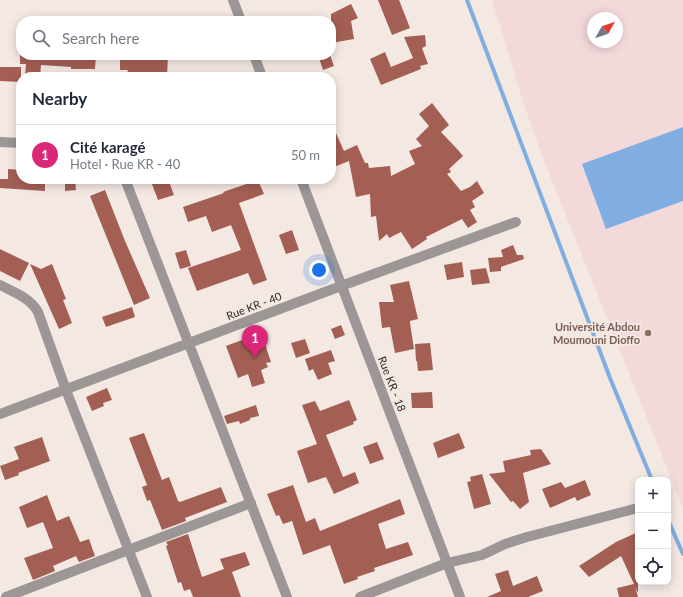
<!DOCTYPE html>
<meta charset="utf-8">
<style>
:root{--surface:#fff;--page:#f2f2f3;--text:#1f2937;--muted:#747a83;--line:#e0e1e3;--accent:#db2777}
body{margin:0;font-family:Lato,sans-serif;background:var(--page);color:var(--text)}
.controls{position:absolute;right:12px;bottom:12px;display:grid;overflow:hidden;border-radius:8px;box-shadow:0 2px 10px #0003}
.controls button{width:36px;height:36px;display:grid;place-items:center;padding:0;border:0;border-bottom:1px solid var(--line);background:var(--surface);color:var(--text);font:20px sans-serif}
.compass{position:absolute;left:587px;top:12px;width:36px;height:36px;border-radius:50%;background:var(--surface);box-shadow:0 2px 10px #0003;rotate:50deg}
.you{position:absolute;left:319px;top:270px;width:14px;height:14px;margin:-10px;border:3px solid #fff;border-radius:50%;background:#1a73e8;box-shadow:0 0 0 6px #1a73e833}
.badge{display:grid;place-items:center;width:26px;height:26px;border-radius:50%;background:var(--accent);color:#fff;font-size:13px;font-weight:700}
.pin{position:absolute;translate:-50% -33px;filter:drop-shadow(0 1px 2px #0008)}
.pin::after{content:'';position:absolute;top:21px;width:14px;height:12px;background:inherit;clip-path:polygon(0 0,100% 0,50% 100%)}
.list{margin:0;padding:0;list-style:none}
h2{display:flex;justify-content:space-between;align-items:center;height:52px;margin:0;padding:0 16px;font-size:17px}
h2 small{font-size:13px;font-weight:400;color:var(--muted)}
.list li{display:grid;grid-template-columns:26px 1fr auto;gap:12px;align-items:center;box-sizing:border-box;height:60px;padding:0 16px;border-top:1px solid var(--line)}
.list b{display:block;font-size:15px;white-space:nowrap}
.list p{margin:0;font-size:13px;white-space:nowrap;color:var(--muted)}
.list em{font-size:13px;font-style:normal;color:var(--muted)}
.icon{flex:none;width:22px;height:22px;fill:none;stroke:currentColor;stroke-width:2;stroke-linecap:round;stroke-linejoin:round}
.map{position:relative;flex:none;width:683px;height:597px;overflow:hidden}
.search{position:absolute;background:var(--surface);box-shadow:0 2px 10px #0003;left:16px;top:16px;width:320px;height:44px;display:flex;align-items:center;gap:10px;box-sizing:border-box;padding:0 14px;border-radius:16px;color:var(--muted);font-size:15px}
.panel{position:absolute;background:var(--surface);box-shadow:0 2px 10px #0003;left:16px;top:72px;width:320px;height:112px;border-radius:16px}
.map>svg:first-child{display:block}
</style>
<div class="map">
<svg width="683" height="597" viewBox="0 0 683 597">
<rect width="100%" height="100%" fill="#f4e8e3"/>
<!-- education -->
<path fill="#f4d9db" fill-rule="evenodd" d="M492,0H683V508L543,158L525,108ZM593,18H617V42H593Z"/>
<!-- water -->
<polygon fill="#80aee3" points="683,127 683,201 606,229 582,164"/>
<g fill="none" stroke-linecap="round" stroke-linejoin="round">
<!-- stream -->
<g stroke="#80aee3" stroke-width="4">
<polyline points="467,0 610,378 652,480"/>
<polyline points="668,520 683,554"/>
</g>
</g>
<!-- building -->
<g fill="#a45f54">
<polygon points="378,0 399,0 410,28 392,35"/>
<polygon points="351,4 358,18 351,21 354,39 331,43 331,14"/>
<polygon points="425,35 426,46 422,48 428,64 420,66 421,69 381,85 370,59 385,52 391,67 413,58 404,37"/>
<polygon points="20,55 96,55 95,69 71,69 71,67 41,65 40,77 25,77 26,64 20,64"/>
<polygon points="152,55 168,55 167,77 126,77 128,70 120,70 120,57 151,59"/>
<polygon points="318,55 330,55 334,66 323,70"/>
<polygon points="0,67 21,67 21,82 0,81"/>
<polygon points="432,103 449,125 441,132 458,150 463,156 449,169 451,172 447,174 461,191 470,187 477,181 484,193 472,201 475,207 470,210 477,222 468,228 462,219 426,237 427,239 412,249 401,232 389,238 387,234 379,241 376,216 371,217 370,194 356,197 349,161 334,167 331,160 331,122 344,151 357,145 365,163 368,163 369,168 390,166 391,176 415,164 409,151 422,146 416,139 429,126 419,114"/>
<polygon points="8,169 21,170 21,179 45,179 45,191 0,188 0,179 8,179"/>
<polygon points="65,179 75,179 76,190 65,191"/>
<polygon points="150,179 168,179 174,195 158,200"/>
<polygon points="258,180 264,194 239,203 267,280 253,285 248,273 197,291 188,268 241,250 231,225 212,232 206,216 188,222 183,207 224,193 223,192"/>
<polygon points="105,190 125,241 150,298 134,305 90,196"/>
<polygon points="292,230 299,250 286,254 279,235"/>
<polygon points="513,245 517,255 523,255 524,259 501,267 501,271 490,272 488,258 503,257 501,250"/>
<polygon points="0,249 29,263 20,281 0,271"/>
<polygon points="186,250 191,266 180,269 175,253"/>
<polygon points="462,262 464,277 447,280 444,265"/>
<polygon points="30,264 41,269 52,264 66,299 63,300 72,323 59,329"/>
<polygon points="486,268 490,283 472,285 470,270"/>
<polygon points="409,281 418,319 410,321 410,323 414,349 395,353 390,327 382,328 379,302 394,302 390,285"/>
<polygon points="132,307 135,317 106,327 102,317"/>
<polygon points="341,325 345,335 335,339 331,329"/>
<polygon points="258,334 260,338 263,338 271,362 266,363 268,367 261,370 265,383 252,387 248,374 238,378 226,346"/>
<polygon points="305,339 310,353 296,358 291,343"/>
<polygon points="430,343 433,370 418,371 417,361 416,361 415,344"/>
<polygon points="331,350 335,361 328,363 332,374 318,380 313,369 309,371 305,359"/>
<polygon points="107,388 112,400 103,403 104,406 92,411 86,397"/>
<polygon points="432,392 433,408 412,408 411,393"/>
<polygon points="349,400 357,420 353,422 354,424 326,435 343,477 355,472 359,483 334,494 326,477 308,483 297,451 317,444 302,405 315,401 320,411"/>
<polygon points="256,405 259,416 250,418 250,420 240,424 239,421 227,424 224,416"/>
<polygon points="144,433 162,480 169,477 178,501 180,502 221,487 227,502 185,518 186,521 162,530 150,500 147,501 142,487 147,485 129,438"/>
<polygon points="459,433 465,448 438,458 433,443"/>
<polygon points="42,437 50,461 18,473 19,475 5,480 0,466 19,459 14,447"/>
<polygon points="377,442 384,459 370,464 363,447"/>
<polygon points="541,449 551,464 523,473 529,502 520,509 513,501 511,502 489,474 505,472 503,461 531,455 530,450"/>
<polygon points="482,474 491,504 474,509 467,482 471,481 470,477"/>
<polygon points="585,480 591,495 577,501 575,497 550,508 542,489 561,482 565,488"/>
<polygon points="293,485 306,522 315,518 320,531 400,499 405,514 378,524 386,549 408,542 413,555 374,568 375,571 357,577 358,579 344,584 330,545 303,555 292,521 283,524 279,515 276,516 267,494"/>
<polygon points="47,495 57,521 69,516 80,542 89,539 95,556 79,562 76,556 53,566 55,571 33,580 24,558 53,548 43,522 27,528 19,507"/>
<polygon points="638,532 638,593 635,587 638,597 619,597 617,588 634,584 621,556 589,577 579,566 616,542"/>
<polygon points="188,534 202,577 224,569 220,559 245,552 250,565 232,572 241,597 193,597 190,589 184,591 181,582 178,583 166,546 168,545 166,542"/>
<polygon points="508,570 513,586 537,576 543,591 528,597 487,597 501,591 495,574"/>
</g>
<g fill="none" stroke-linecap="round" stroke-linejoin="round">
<!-- minor -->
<g stroke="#9c9696" stroke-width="10">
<polyline points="233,0 241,21"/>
<polyline points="254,55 262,77"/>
<polyline points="0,142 21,143"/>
<polyline points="125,179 287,597"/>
<polyline points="301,179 460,597"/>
<path d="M0,285C14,292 30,298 38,312L66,390L147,597"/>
<polyline points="0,414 341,286 516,222"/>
<polyline points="6,597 251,503"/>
<polyline points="360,597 447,563 482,555 505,544 527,537 638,508"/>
</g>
</g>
<!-- markers -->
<circle fill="#8d6e63" stroke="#f4e8e3" stroke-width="1.5" cx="648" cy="333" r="4"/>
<g text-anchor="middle" stroke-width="3.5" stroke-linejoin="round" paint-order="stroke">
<!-- street labels -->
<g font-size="11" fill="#2c2725" stroke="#f4e8e3">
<text transform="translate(254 306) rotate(-21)" y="4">Rue KR - 40</text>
<text transform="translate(392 384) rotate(69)" y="4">Rue KR - 18</text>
</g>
<!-- education labels -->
<g font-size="11" font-weight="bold" fill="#785e54" stroke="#f4e8e3" text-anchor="end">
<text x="640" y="331">Université Abdou<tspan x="640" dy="13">Moumouni Dioffo</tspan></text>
</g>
</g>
</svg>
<div class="controls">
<button>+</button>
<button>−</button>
<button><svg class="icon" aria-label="locate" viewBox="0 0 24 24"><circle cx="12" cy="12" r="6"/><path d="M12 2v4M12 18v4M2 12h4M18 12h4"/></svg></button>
</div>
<svg class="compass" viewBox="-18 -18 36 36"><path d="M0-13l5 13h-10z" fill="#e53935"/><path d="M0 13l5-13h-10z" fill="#747a83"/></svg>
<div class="you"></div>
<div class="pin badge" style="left:255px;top:358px">1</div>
<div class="search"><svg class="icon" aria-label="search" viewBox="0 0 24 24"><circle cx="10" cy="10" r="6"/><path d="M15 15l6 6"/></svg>Search here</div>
<section class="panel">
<h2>Nearby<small></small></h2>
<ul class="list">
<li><span class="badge">1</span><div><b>Cité karagé</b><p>Hotel · Rue KR - 40</p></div><em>50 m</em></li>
</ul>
</section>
</div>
